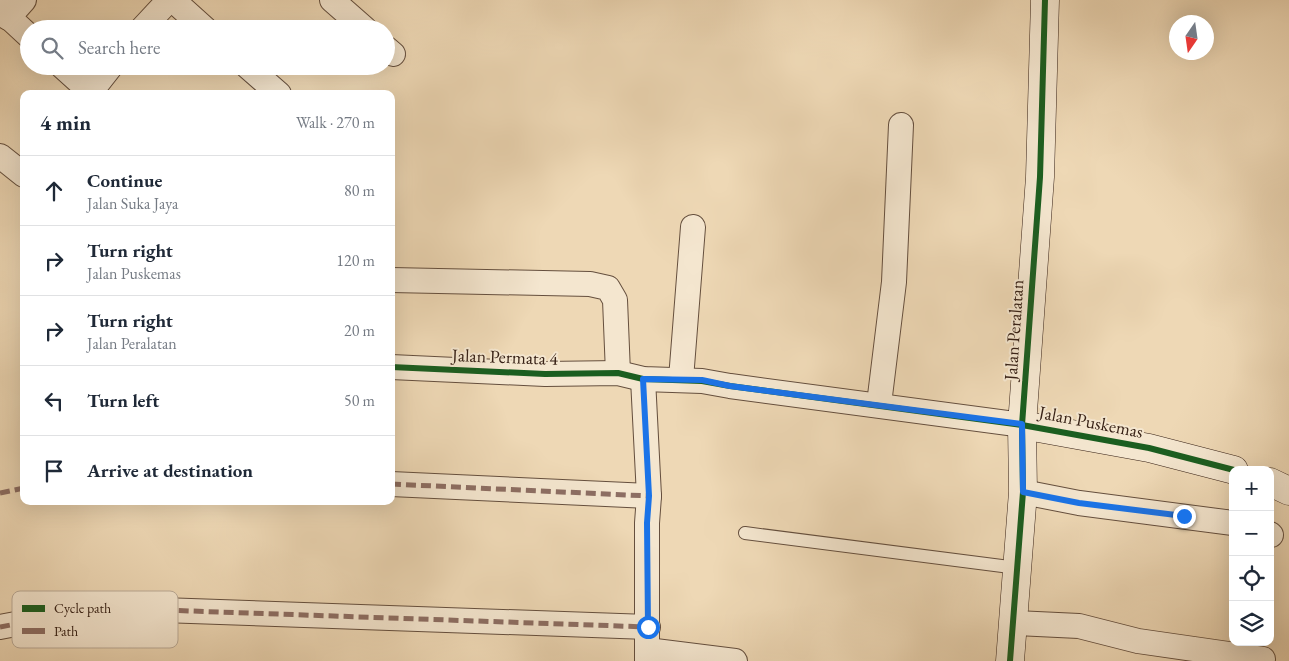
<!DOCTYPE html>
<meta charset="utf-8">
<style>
:root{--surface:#fff;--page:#f2f2f3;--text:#1f2937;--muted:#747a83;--line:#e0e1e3}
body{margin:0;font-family:"EB Garamond",serif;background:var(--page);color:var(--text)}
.controls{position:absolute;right:15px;bottom:15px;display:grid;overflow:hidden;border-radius:10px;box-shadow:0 5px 20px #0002}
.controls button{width:45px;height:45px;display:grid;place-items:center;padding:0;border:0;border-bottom:1px solid var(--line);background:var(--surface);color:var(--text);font:25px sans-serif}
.compass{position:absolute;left:1169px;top:15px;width:45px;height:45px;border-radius:50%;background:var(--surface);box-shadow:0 5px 20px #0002;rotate:193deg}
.stop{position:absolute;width:15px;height:15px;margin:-11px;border:4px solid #1a73e8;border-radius:50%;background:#fff}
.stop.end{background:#1a73e8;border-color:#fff;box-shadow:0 1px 5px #0008}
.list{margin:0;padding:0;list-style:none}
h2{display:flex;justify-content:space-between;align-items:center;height:65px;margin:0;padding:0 20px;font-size:21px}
h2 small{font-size:16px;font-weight:400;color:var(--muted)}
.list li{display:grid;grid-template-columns:32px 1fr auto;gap:15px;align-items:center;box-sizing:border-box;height:70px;padding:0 20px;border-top:1px solid var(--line)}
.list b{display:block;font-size:19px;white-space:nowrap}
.list p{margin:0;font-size:16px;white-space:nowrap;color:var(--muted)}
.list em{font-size:16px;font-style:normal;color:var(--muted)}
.icon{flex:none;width:28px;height:28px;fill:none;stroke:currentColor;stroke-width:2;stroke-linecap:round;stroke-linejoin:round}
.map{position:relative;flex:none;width:1289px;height:661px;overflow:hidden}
.search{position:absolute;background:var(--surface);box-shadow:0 5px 20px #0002;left:20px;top:20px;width:375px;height:55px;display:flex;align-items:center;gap:12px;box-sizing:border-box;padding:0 18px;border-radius:28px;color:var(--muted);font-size:19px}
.panel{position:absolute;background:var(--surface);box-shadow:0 5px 20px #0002;left:20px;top:90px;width:375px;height:415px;border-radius:10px}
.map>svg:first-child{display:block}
</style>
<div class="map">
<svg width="1289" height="661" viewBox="0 0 1289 661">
<rect width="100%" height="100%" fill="#eed8b5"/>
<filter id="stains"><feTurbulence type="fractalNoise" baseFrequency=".004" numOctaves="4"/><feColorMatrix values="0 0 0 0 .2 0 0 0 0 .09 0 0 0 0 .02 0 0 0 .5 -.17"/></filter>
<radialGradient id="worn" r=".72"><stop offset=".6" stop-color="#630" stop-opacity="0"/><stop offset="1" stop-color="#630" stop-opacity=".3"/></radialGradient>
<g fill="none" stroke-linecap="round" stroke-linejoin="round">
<!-- lane casing -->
<g stroke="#654f3e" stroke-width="14">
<polyline id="lane" points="745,533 1018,568"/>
</g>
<!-- street casing -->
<g stroke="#654f3e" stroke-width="26">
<g id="street">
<polyline points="173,0 205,29"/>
<polyline points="332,0 365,29"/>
<polyline points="0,9 29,36"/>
<polyline points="8,18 24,0"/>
<polyline points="142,29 169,0"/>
<polyline points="386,48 393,54"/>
<polyline points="62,66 93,94"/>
<polyline points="247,66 279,94"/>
<polyline points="89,94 111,66"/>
<polyline points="0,156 24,175"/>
<polyline points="391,280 590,284 608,288 615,300 618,373"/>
<polyline points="391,367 545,374 618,373 643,379 702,381 730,386 1022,425"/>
<polyline points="643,379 649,496 647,523 647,661"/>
<polyline points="681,379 693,227"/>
<polyline points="879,404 894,282 901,125"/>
<polyline points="391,484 649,496"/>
<polyline points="1023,492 1079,503 1233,523"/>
<polyline points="1270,534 1271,535"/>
<polyline points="1014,623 1079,626 1138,641 1263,659"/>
<polyline points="0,627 42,619 133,609 648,627"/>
<polyline points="647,650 735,661"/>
</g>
</g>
<!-- secondary casing -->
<g stroke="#372116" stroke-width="29">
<g id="secondary">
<polyline points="1022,425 1149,448 1234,470"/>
<polyline points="1270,482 1289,491"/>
<polyline points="1010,661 1023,492 1022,425 1040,177 1045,0"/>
</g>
</g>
<!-- lane -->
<use href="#lane" stroke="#f4e6cf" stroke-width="12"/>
<!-- street -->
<use href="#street" stroke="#f4e6cf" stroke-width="24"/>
<!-- secondary -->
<use href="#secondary" stroke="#f4e6cf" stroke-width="28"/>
<!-- quiet -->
<g stroke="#8d6e63" stroke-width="5" stroke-dasharray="10 5" stroke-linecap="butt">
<polyline points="391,484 649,496"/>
<polyline points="0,493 24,488"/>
<polyline points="0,627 42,619 133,609 648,627"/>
</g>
<!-- cycleway casing -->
<g stroke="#f4e6cf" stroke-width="9">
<g id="cycleway">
<polyline points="391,367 545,374 618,373 643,379 702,381 730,386 1022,425 1149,448 1234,470"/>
<polyline points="1010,661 1023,492 1022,425 1040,177 1045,0"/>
</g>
</g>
<!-- cycleway -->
<use href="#cycleway" stroke="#1b5e20" stroke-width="6"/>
</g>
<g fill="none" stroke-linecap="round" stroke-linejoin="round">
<!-- route -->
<polyline stroke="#1a73e8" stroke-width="6" points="648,627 647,523 649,496 643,379 702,380 730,386 1022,424 1023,492 1079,503 1184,516"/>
</g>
<g text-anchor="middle" stroke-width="4" stroke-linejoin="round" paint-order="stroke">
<!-- street labels -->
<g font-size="18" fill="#372116" stroke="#f4e6cf">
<text transform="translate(1014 330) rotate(-86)" y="6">Jalan Peralatan</text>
<text transform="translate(505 357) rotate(2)" y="6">Jalan Permata 4</text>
<text transform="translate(1091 422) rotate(11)" y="6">Jalan Puskemas</text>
</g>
</g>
<!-- legend -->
<rect x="12" y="591" width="166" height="57" rx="8" fill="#f4e6cf" stroke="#bbab98" stroke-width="1"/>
<rect x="22" y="605" width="23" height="7" fill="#1b5e20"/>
<rect x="22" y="628" width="23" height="6" fill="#8d6e63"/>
<g font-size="14" fill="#372116">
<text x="54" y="613">Cycle path</text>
<text x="54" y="636">Path</text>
</g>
<rect width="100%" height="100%" filter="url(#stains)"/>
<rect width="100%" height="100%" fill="url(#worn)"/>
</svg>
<div class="controls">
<button>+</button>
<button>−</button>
<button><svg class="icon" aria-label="locate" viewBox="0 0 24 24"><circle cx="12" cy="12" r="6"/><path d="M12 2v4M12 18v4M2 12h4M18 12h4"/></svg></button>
<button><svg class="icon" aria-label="layers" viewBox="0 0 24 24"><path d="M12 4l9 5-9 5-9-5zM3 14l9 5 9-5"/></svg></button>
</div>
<svg class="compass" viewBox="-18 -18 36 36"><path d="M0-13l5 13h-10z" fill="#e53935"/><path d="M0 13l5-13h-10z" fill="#747a83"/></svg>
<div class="stop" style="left:648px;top:627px"></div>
<div class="stop end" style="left:1184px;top:516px"></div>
<div class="search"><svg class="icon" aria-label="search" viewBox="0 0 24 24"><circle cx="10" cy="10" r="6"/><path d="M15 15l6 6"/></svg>Search here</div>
<section class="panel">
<h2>4 min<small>Walk · 270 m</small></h2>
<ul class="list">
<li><svg class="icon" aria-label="ahead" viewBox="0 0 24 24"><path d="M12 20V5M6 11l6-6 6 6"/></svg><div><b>Continue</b><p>Jalan Suka Jaya</p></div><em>80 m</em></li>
<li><svg class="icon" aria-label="right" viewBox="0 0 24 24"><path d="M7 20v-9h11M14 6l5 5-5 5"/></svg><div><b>Turn right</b><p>Jalan Puskemas</p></div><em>120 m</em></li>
<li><svg class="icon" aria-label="right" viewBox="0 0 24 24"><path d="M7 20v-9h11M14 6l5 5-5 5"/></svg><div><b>Turn right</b><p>Jalan Peralatan</p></div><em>20 m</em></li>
<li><svg class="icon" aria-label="left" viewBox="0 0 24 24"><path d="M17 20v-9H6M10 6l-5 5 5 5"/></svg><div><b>Turn left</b></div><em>50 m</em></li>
<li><svg class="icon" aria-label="arrive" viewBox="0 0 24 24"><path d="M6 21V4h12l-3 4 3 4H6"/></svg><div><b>Arrive at destination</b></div></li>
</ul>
</section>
</div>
